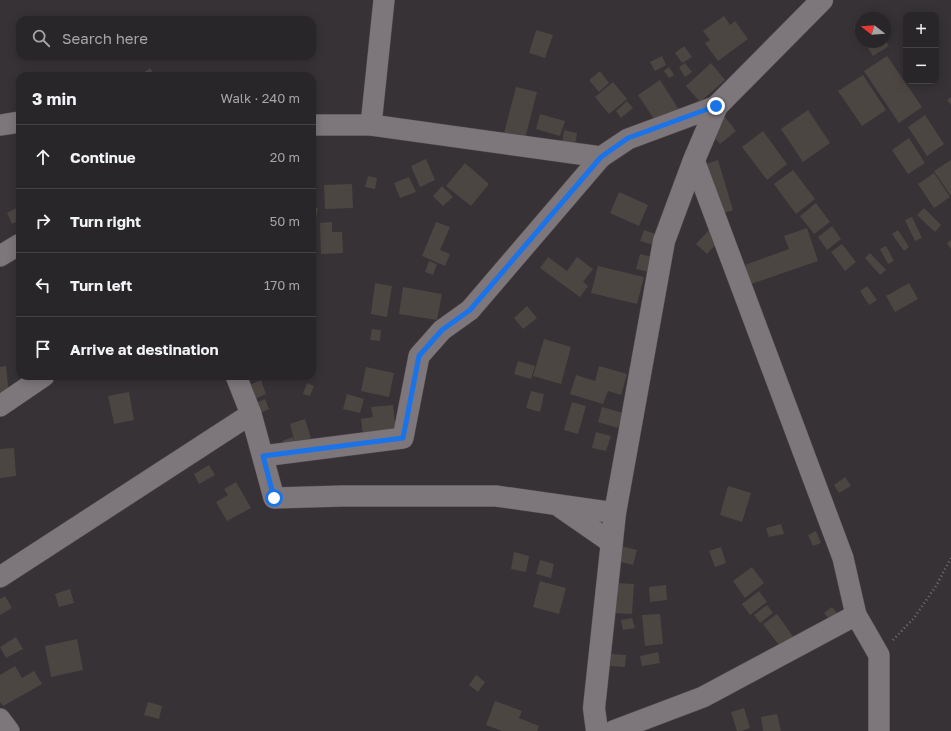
<!DOCTYPE html>
<meta charset="utf-8">
<style>
:root{--surface:#282628;--page:#343234;--text:#f1f3f6;--muted:#a5a5a8;--line:#444345}
body{margin:0;font-family:"Golos Text",sans-serif;background:var(--page);color:var(--text)}
.controls{position:absolute;right:12px;top:12px;display:grid;overflow:hidden;border-radius:8px;box-shadow:0 2px 10px #0003}
.controls button{width:36px;height:36px;display:grid;place-items:center;padding:0;border:0;border-bottom:1px solid var(--line);background:var(--surface);color:var(--text);font:20px sans-serif}
.compass{position:absolute;left:855px;top:12px;width:36px;height:36px;border-radius:50%;background:var(--surface);box-shadow:0 2px 10px #0003;rotate:287deg}
.stop{position:absolute;width:12px;height:12px;margin:-9px;border:3px solid #1a73e8;border-radius:50%;background:#fff}
.stop.end{background:#1a73e8;border-color:#fff;box-shadow:0 1px 4px #0008}
.list{margin:0;padding:0;list-style:none}
h2{display:flex;justify-content:space-between;align-items:center;height:52px;margin:0;padding:0 16px;font-size:17px}
h2 small{font-size:13px;font-weight:400;color:var(--muted)}
.list li{display:grid;grid-template-columns:26px 1fr auto;gap:12px;align-items:center;box-sizing:border-box;height:64px;padding:0 16px;border-top:1px solid var(--line)}
.list b{display:block;font-size:15px;white-space:nowrap}
.list em{font-size:13px;font-style:normal;color:var(--muted)}
.icon{flex:none;width:22px;height:22px;fill:none;stroke:currentColor;stroke-width:2;stroke-linecap:round;stroke-linejoin:round}
.map{position:relative;flex:none;width:951px;height:731px;overflow:hidden}
.search{position:absolute;background:var(--surface);box-shadow:0 2px 10px #0003;left:16px;top:16px;width:300px;height:44px;display:flex;align-items:center;gap:10px;box-sizing:border-box;padding:0 14px;border-radius:12px;color:var(--muted);font-size:15px}
.panel{position:absolute;background:var(--surface);box-shadow:0 2px 10px #0003;left:16px;top:72px;width:300px;height:308px;border-radius:12px}
.map>svg:first-child{display:block}
</style>
<div class="map">
<svg width="951" height="731" viewBox="0 0 951 731">
<rect width="100%" height="100%" fill="#363236"/>
<!-- building -->
<g fill="#4c4643">
<polygon points="724,16 730,25 735,21 748,39 718,61 705,43 710,40 703,31"/>
<polygon points="861,23 861,38 854,28"/>
<polygon points="536,30 553,35 545,58 529,53"/>
<polygon points="885,40 889,46 873,56 864,42 885,42"/>
<polygon points="684,46 692,57 682,63 675,53"/>
<polygon points="662,56 666,65 655,71 650,62"/>
<polygon points="887,56 922,107 899,123 864,71"/>
<polygon points="685,63 692,72 685,77 679,67"/>
<polygon points="711,63 725,80 700,102 686,86"/>
<polygon points="669,67 674,75 669,78 664,71"/>
<polygon points="150,68 155,76 139,76"/>
<polygon points="600,71 609,83 599,92 589,80"/>
<polygon points="863,75 886,110 862,126 838,91"/>
<polygon points="660,80 679,110 658,125 638,95"/>
<polygon points="613,82 627,99 609,114 595,97"/>
<polygon points="516,87 537,92 525,139 504,133"/>
<polygon points="951,97 951,105 947,100"/>
<polygon points="627,101 633,108 621,118 616,111"/>
<polygon points="808,110 830,143 803,162 781,129"/>
<polygon points="540,114 565,121 560,136 536,129"/>
<polygon points="925,115 944,144 927,156 908,127"/>
<polygon points="725,117 736,131 720,144 709,131"/>
<polygon points="564,130 577,133 575,145 562,143"/>
<polygon points="763,131 787,164 767,180 742,147"/>
<polygon points="909,138 925,163 908,174 892,150"/>
<polygon points="426,159 435,180 420,187 411,166"/>
<polygon points="718,160 733,210 721,214 706,164"/>
<polygon points="951,160 951,196 934,171"/>
<polygon points="465,163 489,184 471,206 446,186"/>
<polygon points="793,170 815,199 796,214 774,184"/>
<polygon points="934,173 950,197 934,208 918,184"/>
<polygon points="368,176 377,178 375,189 365,187"/>
<polygon points="409,177 416,192 400,198 394,183"/>
<polygon points="352,184 353,208 325,209 324,185"/>
<polygon points="442,186 453,197 443,206 433,196"/>
<polygon points="619,192 648,205 639,226 610,213"/>
<polygon points="816,203 830,222 814,234 800,216"/>
<polygon points="20,206 20,220 12,224 7,213"/>
<polygon points="312,207 318,208 315,224 312,223"/>
<polygon points="924,208 941,225 935,232 917,215"/>
<polygon points="912,217 922,238 915,241 905,220"/>
<polygon points="332,222 332,232 342,232 343,253 321,254 320,223"/>
<polygon points="436,222 450,227 440,250 450,254 445,266 422,256"/>
<polygon points="832,226 841,239 827,250 818,237"/>
<polygon points="807,228 818,261 751,284 745,265 789,249 784,236"/>
<polygon points="644,230 661,236 657,246 640,241"/>
<polygon points="709,230 720,240 707,254 696,244"/>
<polygon points="898,230 909,247 904,251 892,234"/>
<polygon points="951,240 951,249 947,243"/>
<polygon points="842,244 856,262 845,271 831,252"/>
<polygon points="886,246 894,261 888,264 880,249"/>
<polygon points="870,253 886,270 880,275 865,258"/>
<polygon points="640,254 653,257 649,272 636,269"/>
<polygon points="548,257 567,271 577,257 593,269 583,282 588,286 580,297 540,268"/>
<polygon points="429,261 437,264 433,275 425,272"/>
<polygon points="598,266 644,277 637,304 591,293"/>
<polygon points="375,283 392,286 387,317 371,314"/>
<polygon points="909,283 918,299 895,312 886,296"/>
<polygon points="867,286 877,300 869,305 860,291"/>
<polygon points="403,287 442,294 437,320 399,314"/>
<polygon points="527,306 537,318 523,329 514,318"/>
<polygon points="372,329 381,330 380,341 370,340"/>
<polygon points="544,339 571,347 561,384 533,376"/>
<polygon points="518,361 535,366 531,379 514,374"/>
<polygon points="6,366 9,395 0,395 0,367"/>
<polygon points="599,366 627,374 621,395 608,391 603,404 570,394 576,375 595,381"/>
<polygon points="366,367 394,373 389,397 361,391"/>
<polygon points="261,380 266,394 253,400 247,386"/>
<polygon points="307,383 314,386 310,396 303,394"/>
<polygon points="531,391 544,394 540,412 526,408"/>
<polygon points="129,392 134,420 114,424 108,396"/>
<polygon points="347,394 364,399 360,413 343,409"/>
<polygon points="265,399 269,409 260,413 256,403"/>
<polygon points="572,402 586,406 578,434 564,430"/>
<polygon points="393,405 396,431 363,435 361,419 373,417 371,407"/>
<polygon points="602,407 623,413 618,428 598,422"/>
<polygon points="305,419 311,438 295,443 290,424"/>
<polygon points="596,432 611,436 606,451 592,448"/>
<polygon points="293,437 296,449 285,452 282,441"/>
<polygon points="14,448 16,476 0,478 0,449"/>
<polygon points="209,465 215,475 199,484 194,474"/>
<polygon points="845,477 851,486 839,493 834,485"/>
<polygon points="236,482 251,508 227,521 216,502 228,495 224,489"/>
<polygon points="728,486 751,493 742,522 720,515"/>
<polygon points="781,524 784,534 769,537 766,528"/>
<polygon points="816,531 821,543 813,546 808,535"/>
<polygon points="621,546 637,550 633,565 617,561"/>
<polygon points="721,547 726,563 715,567 709,551"/>
<polygon points="514,552 529,556 526,572 511,569"/>
<polygon points="540,560 554,564 551,578 536,574"/>
<polygon points="752,567 764,583 745,598 733,581"/>
<polygon points="540,581 566,588 559,614 533,607"/>
<polygon points="615,583 634,584 632,614 613,613"/>
<polygon points="666,585 667,600 650,602 649,587"/>
<polygon points="70,589 74,603 59,607 55,594"/>
<polygon points="759,591 767,602 750,615 742,604"/>
<polygon points="5,596 12,608 0,615 0,599"/>
<polygon points="767,605 773,613 760,623 754,615"/>
<polygon points="832,607 838,614 830,620 824,613"/>
<polygon points="660,614 663,644 645,646 642,615"/>
<polygon points="777,614 794,638 781,648 763,624"/>
<polygon points="632,618 635,628 623,630 621,620"/>
<polygon points="16,637 23,649 6,658 0,647"/>
<polygon points="77,639 83,670 51,677 45,646"/>
<polygon points="658,652 660,663 642,666 640,656"/>
<polygon points="611,654 626,655 625,667 610,666"/>
<polygon points="15,666 22,678 34,671 42,684 3,706 0,702 0,675"/>
<polygon points="476,675 485,682 478,692 469,685"/>
<polygon points="495,701 522,711 519,718 539,726 537,731 502,731 486,725"/>
<polygon points="148,702 162,706 159,719 144,715"/>
<polygon points="744,708 750,728 742,731 737,731 731,712"/>
<polygon points="777,714 781,731 763,731 761,717"/>
</g>
<g fill="none" stroke-linecap="round" stroke-linejoin="round">
<!-- street casing -->
<g stroke="#524e51" stroke-width="22">
<g id="street">
<polyline points="0,125 20,122"/>
<polyline points="312,125 371,125 601,157 628,139 717,106"/>
<polyline points="371,125 384,0"/>
<polyline points="694,160 843,558 856,615 879,655 879,731"/>
<polyline points="0,256 20,244"/>
<polyline points="236,376 251,414 274,498 342,496 496,496 615,513"/>
<polyline points="0,406 44,376"/>
<polyline points="263,456 403,438 419,356 442,330 470,310 601,157"/>
<polyline points="560,507 612,543"/>
<polyline points="0,577 251,414"/>
<polyline points="0,719 9,731"/>
<polyline points="613,731 703,697 856,615"/>
</g>
</g>
<!-- secondary casing -->
<g stroke="#524e51" stroke-width="23">
<polyline id="secondary" points="597,731 594,708 615,513 664,241 694,160 717,106 822,0"/>
</g>
<!-- path -->
<polyline stroke="#747174" stroke-width="2.5" stroke-dasharray="1 3" stroke-linecap="butt" points="893,640 914,618 936,586 951,558"/>
<!-- street -->
<use href="#street" stroke="#7d777c" stroke-width="21"/>
<!-- secondary -->
<use href="#secondary" stroke="#7d777c" stroke-width="22"/>
</g>
<g fill="none" stroke-linecap="round" stroke-linejoin="round">
<!-- route -->
<polyline stroke="#1a73e8" stroke-width="5" points="274,498 263,456 403,438 419,356 442,330 470,310 601,157 628,138 716,106"/>
</g>
</svg>
<div class="controls">
<button>+</button>
<button>−</button>
</div>
<svg class="compass" viewBox="-18 -18 36 36"><path d="M0-13l5 13h-10z" fill="#e53935"/><path d="M0 13l5-13h-10z" fill="#a5a5a8"/></svg>
<div class="stop" style="left:274px;top:498px"></div>
<div class="stop end" style="left:716px;top:106px"></div>
<div class="search"><svg class="icon" aria-label="search" viewBox="0 0 24 24"><circle cx="10" cy="10" r="6"/><path d="M15 15l6 6"/></svg>Search here</div>
<section class="panel">
<h2>3 min<small>Walk · 240 m</small></h2>
<ul class="list">
<li><svg class="icon" aria-label="ahead" viewBox="0 0 24 24"><path d="M12 20V5M6 11l6-6 6 6"/></svg><div><b>Continue</b></div><em>20 m</em></li>
<li><svg class="icon" aria-label="right" viewBox="0 0 24 24"><path d="M7 20v-9h11M14 6l5 5-5 5"/></svg><div><b>Turn right</b></div><em>50 m</em></li>
<li><svg class="icon" aria-label="left" viewBox="0 0 24 24"><path d="M17 20v-9H6M10 6l-5 5 5 5"/></svg><div><b>Turn left</b></div><em>170 m</em></li>
<li><svg class="icon" aria-label="arrive" viewBox="0 0 24 24"><path d="M6 21V4h12l-3 4 3 4H6"/></svg><div><b>Arrive at destination</b></div></li>
</ul>
</section>
</div>
